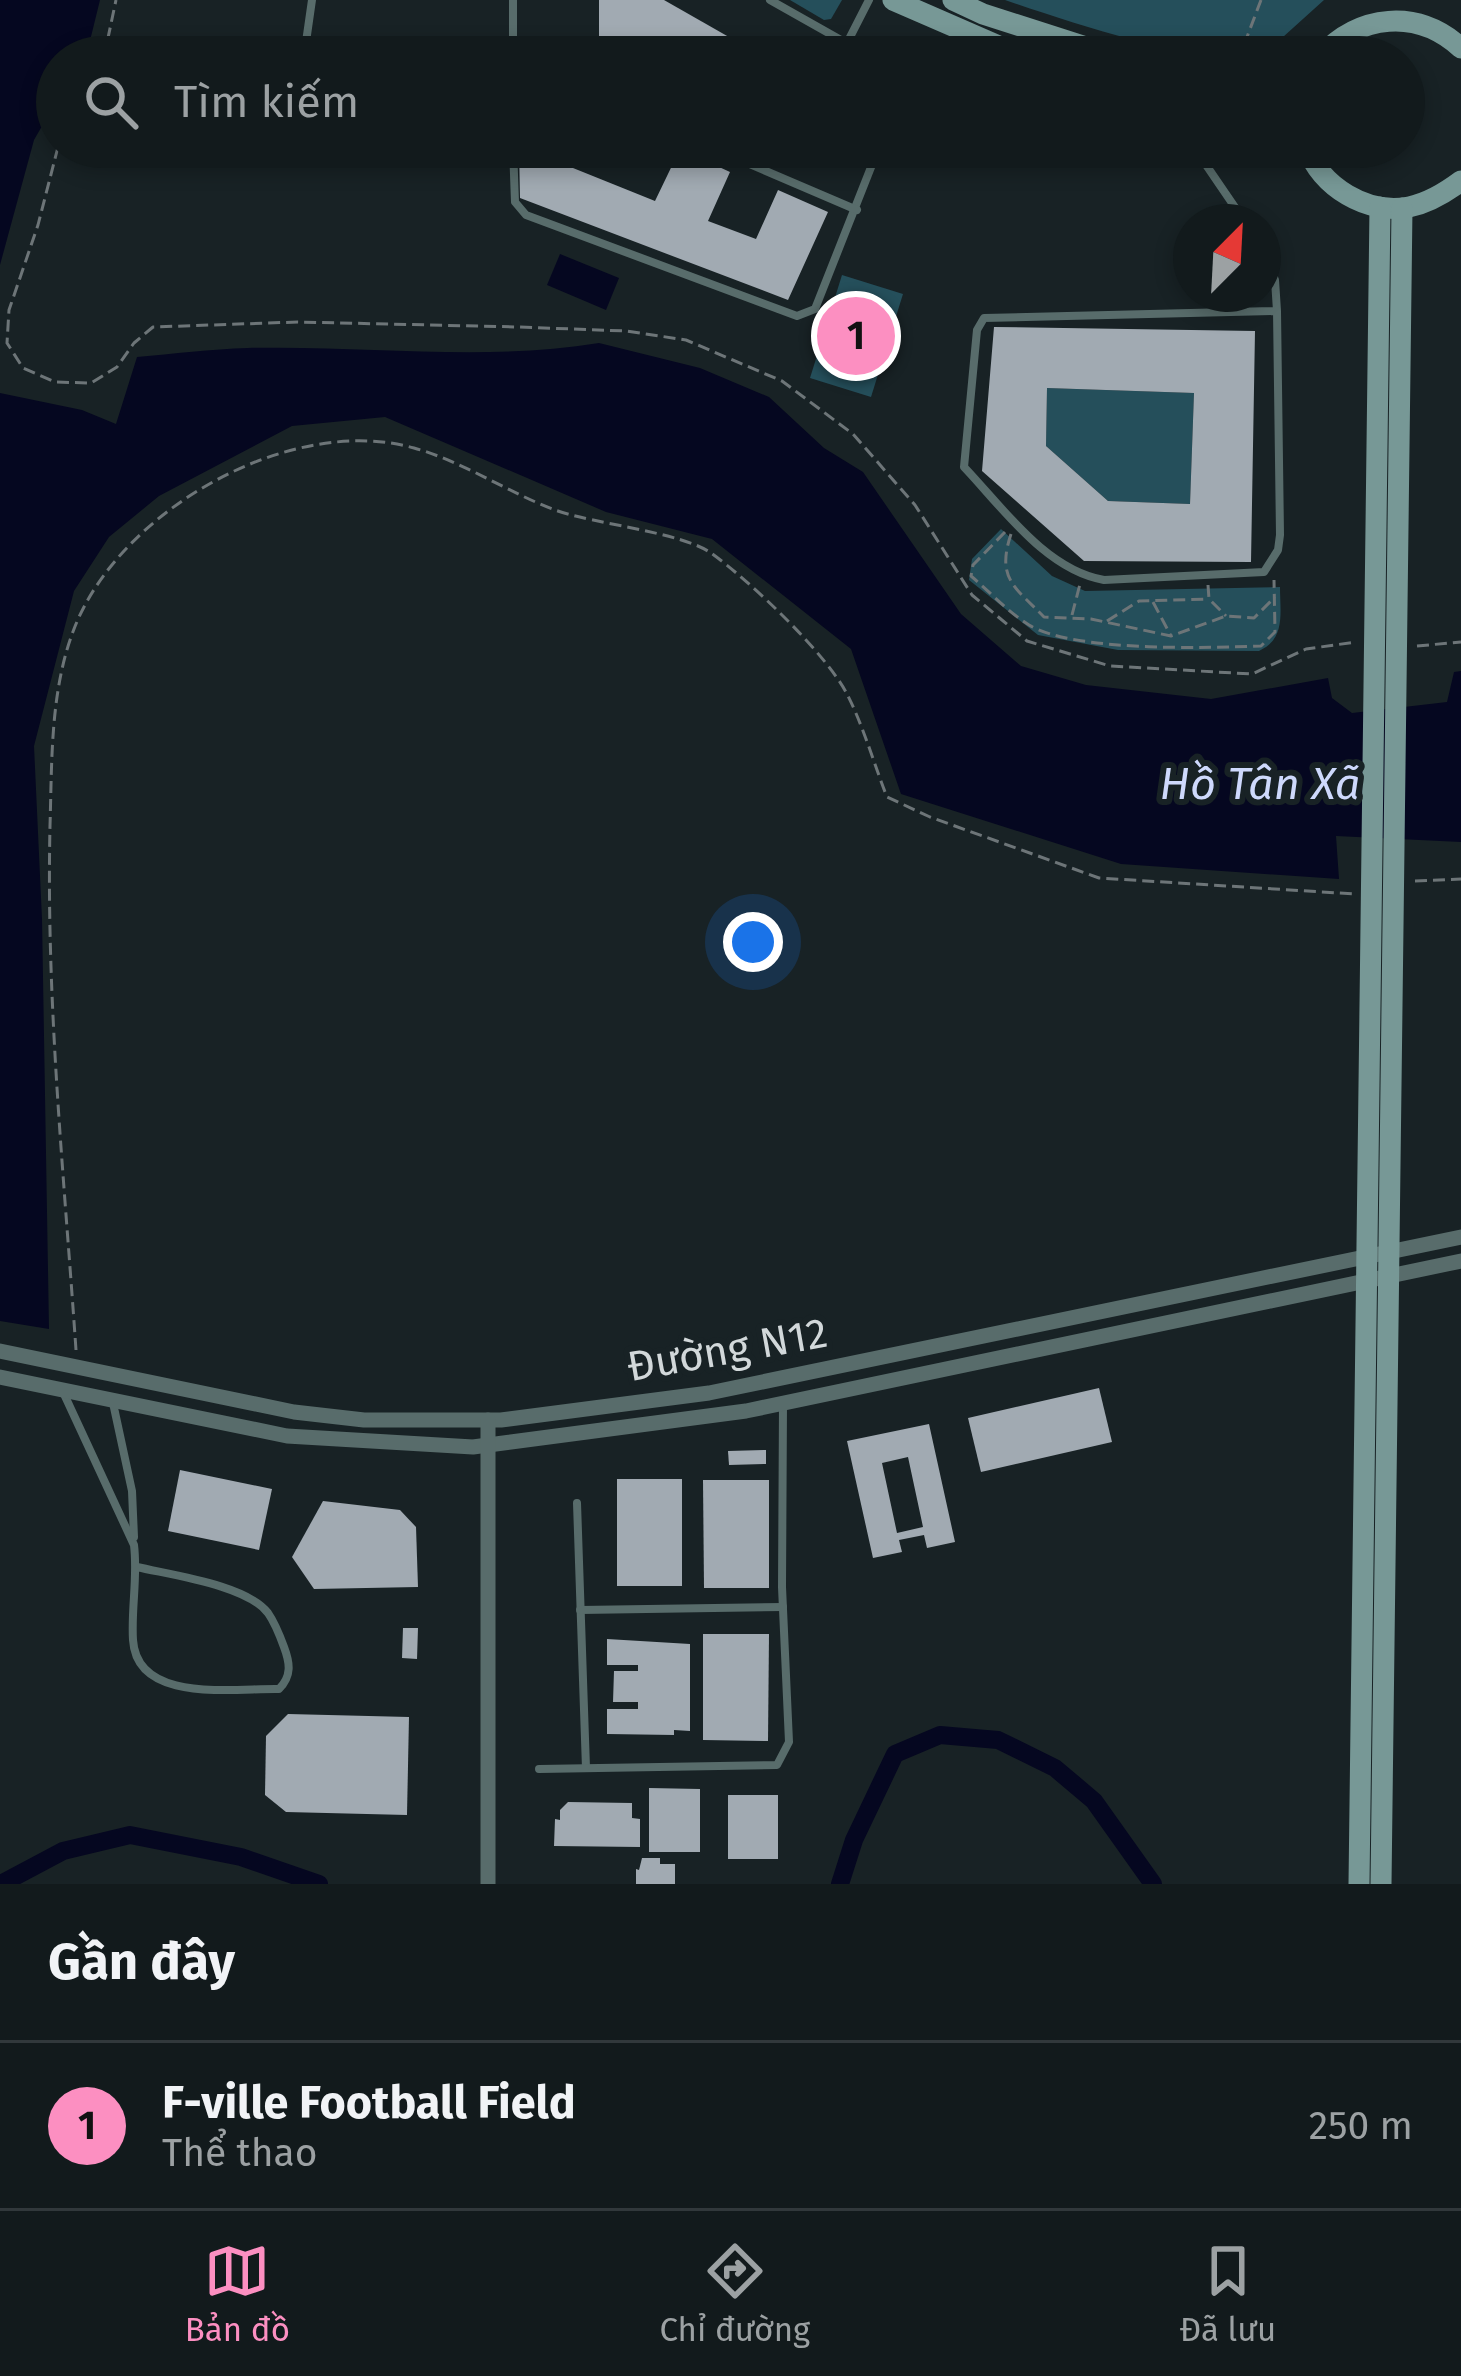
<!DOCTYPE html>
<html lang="vi">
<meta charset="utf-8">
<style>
:root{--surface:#121a1c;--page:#1b2325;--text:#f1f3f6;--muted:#9ca1a3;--line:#31383b;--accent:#fc8fc1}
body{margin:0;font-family:"Fira Sans",sans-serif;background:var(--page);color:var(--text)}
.compass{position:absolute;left:1173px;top:204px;width:108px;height:108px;border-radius:50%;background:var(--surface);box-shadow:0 6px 18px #0003;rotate:24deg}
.you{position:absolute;left:753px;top:942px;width:42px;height:42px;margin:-30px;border:9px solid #fff;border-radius:50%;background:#1a73e8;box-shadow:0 0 0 18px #1a73e833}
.badge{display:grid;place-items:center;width:78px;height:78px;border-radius:50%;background:var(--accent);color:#111;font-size:39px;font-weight:700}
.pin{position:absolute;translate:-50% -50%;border:6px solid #fff;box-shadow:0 3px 12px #0006}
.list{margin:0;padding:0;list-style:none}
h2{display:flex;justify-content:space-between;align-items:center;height:156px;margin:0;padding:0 48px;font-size:51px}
h2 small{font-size:39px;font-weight:400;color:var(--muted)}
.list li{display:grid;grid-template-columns:78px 1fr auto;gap:36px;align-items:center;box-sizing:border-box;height:168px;padding:0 48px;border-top:3px solid var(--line)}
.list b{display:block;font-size:45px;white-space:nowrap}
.list p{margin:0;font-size:39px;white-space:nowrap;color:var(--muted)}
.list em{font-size:39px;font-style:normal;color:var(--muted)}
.icon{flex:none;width:66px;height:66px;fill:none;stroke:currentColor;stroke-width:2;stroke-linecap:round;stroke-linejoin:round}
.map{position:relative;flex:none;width:1461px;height:1884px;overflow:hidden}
.search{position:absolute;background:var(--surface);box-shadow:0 6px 18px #0003;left:36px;right:36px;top:36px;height:132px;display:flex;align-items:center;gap:30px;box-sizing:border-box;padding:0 42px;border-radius:66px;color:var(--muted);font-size:45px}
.sheet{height:324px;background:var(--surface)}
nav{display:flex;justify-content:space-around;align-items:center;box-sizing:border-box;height:168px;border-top:3px solid var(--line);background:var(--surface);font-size:33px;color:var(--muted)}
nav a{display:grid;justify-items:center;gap:6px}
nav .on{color:var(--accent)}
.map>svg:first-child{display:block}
</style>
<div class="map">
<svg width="1461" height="1884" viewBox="0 0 1461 1884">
<rect width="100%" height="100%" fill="#182225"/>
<!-- green -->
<g fill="#254f5b">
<polygon points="790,0 842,0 831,19 824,20"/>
<path d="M1005,0H1324L1261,57C1179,59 1082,26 1005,0Z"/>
<polygon points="842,275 903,294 871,397 810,378"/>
<polygon points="1047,388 1194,393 1190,504 1108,501 1046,446"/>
<path d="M1001,529L1052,576L1085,591L1280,587C1280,612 1286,639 1259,651L1118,650L1038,635L969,580L972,559Z"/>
</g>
<!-- water -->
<g fill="#050720">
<polygon points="0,0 100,0 86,57 57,57 57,100 34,140 0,265"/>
<polygon points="560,254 619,278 606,310 547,285"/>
<path d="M599,343L700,368L769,397L824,448L863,472L961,614L1021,666L1086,685L1211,699L1328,678L1332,698L1352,713L1447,702L1454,672L1461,671V842L1336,836L1339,879L1121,864L901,794L851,649L712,539L606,512L385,417L292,426L159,496L109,537L74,591L34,746L42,919L49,1329L0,1321V393L82,410L116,424L137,357C173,354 211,349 248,348C366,345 482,362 599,343Z"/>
</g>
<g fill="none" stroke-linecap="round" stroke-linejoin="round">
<!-- canal -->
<g stroke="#050720" stroke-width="18">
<polyline points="1,1884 63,1851 130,1835 241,1857 319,1884"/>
<polyline points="840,1884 854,1840 895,1754 940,1735 998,1740 1055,1768 1094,1801 1153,1884"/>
</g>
</g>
<!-- building -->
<g fill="#a1aab2" fill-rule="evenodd">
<polygon points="599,0 664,0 764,57 639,57 599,39"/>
<polygon points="519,147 574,147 573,168 655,201 680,149 730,172 708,221 756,239 778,190 828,212 788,300 520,198"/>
<path d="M994,327L1255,331L1251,562L1084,561L982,471ZM1047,388L1194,393L1190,504L1108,501L1046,446Z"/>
<polygon points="1099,1388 1112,1442 981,1472 968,1418"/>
<path d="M929,1424L955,1542L927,1548L924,1535L899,1540L902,1552L873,1558L847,1441ZM908,1457L923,1527L897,1533L882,1463Z"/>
<polygon points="766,1450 766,1464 729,1465 728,1451"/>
<polygon points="180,1470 272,1489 259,1550 168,1531"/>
<rect x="617" y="1479" width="65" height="107"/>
<polygon points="703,1480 769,1480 769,1588 704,1588"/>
<polygon points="323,1501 400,1510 416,1527 418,1587 314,1589 292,1557"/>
<polygon points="403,1628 418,1628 417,1659 402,1658"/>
<polygon points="703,1634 769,1634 768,1741 703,1740"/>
<polygon points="607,1639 690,1644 690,1731 674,1730 674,1735 607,1734 607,1709 638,1709 638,1702 613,1702 614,1671 638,1671 638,1665 607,1665"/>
<polygon points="288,1714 409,1717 407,1815 286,1812 265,1795 266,1736"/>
<polygon points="649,1788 700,1789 700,1852 649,1852"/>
<rect x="728" y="1795" width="50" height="64"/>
<polygon points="568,1802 632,1803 632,1818 640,1819 640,1847 554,1846 555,1819 560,1820 560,1810"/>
<polygon points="642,1858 660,1858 660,1864 675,1864 675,1884 636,1884 636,1869 639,1870"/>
</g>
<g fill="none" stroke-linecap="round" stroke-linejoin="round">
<!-- path -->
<g stroke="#6d7578" stroke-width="3" stroke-dasharray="12 6" stroke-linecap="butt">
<polyline points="104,57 116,0"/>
<polyline points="1230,57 1247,37 1261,0"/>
<polyline points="58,147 38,225 9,310 7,343 23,368 55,382 91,383 117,367 134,343 153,327 298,322 519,327 626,331 686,340 782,381 853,434 915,505 972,595 1027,641 1110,666 1252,674 1306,649 1356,642"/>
<path d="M1005,532L973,565L971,576C990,592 1008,612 1029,625C1074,652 1206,648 1261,646L1275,632L1274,580"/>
<path d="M1011,534C996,579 1015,587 1044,617L1091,619L1171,636L1226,616L1254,618L1275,597"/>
<polyline points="1208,585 1209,599 1226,616"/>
<polyline points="1153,602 1171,636"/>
<polyline points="1072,615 1080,584"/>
<polyline points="1107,621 1139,601 1209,599"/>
<polyline points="1417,646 1461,642"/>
<polyline points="1415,881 1461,879"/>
<path d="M76,1350C64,1175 46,1001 50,826C52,761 50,691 74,629C119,511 290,413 414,448C464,462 507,492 555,510C594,524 681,532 711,553C750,581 828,655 848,696C864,728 874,764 887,797L930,817L1099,878L1354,894"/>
</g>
<!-- lane -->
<g stroke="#586c6b" stroke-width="8">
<polyline points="513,0 513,57"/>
<polyline points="770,0 871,57"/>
<polyline points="306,42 312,0"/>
<polyline points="847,43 869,0"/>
<polyline points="513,147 515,202 526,215 797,316 815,309 879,147"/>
<polyline points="710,147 857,210"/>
<polyline points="1200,147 1202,159 1245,222"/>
<path d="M1263,254L1275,280L1277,311L1280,535L1278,550L1264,572L1104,580C1046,570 1003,508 964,467L977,330L984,318L1277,311"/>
<path d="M64,1394L134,1545C138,1577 131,1608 133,1640C137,1704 234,1688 279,1689C292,1676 290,1663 284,1647C280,1636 275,1623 268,1613C247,1585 171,1575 137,1567"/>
<polyline points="113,1403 132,1491 134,1537"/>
<polyline points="577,1503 586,1768"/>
<polyline points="580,1610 783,1607"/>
<polyline points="539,1769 777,1765 789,1742 782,1587 783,1405"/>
</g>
<!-- street -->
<g stroke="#586c6b" stroke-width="15">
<polyline points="0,1351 294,1412 364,1420 501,1420 709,1393 1461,1237"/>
<polyline points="0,1377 287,1436 473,1447 746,1411 1461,1261"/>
<polyline points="488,1884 488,1420"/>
</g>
<!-- secondary -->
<g stroke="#779896" stroke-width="21">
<polyline points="893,0 1024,57"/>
<polyline points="953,0 983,14 1117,57"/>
<path d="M1320,57C1359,14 1417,8 1461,48"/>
<path d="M1307,147C1320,187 1368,215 1409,207C1429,203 1445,193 1461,181"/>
<polyline points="1359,1884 1380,207"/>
<polyline points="1381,1884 1402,208"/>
</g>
</g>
<g text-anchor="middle" stroke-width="12" stroke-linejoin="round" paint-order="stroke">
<!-- street labels -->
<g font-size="42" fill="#d2d8da" stroke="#182225">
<text transform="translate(727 1349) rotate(-10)" y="15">Đường N12</text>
</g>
<!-- water labels -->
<g font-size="45" font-style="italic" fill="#ced9fc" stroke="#182225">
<text x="1260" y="799">Hồ Tân Xã</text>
</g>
</g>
</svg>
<svg class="compass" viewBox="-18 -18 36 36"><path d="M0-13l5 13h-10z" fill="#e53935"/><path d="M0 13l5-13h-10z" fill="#9ca1a3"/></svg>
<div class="you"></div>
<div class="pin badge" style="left:856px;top:336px">1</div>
<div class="search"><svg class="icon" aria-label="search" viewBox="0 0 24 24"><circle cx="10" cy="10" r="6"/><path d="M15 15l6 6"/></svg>Tìm kiếm</div>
</div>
<section class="sheet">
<h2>Gần đây<small></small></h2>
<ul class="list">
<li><span class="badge">1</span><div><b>F-ville Football Field</b><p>Thể thao</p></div><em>250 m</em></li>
</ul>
</section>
<nav>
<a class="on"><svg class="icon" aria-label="map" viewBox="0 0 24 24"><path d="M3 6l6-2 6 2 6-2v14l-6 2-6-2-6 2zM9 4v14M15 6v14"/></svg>Bản đồ</a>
<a><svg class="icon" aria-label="directions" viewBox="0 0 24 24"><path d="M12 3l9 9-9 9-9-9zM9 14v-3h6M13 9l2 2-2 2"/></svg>Chỉ đường</a>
<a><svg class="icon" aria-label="saved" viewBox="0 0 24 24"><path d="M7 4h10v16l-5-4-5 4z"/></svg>Đã lưu</a>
</nav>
